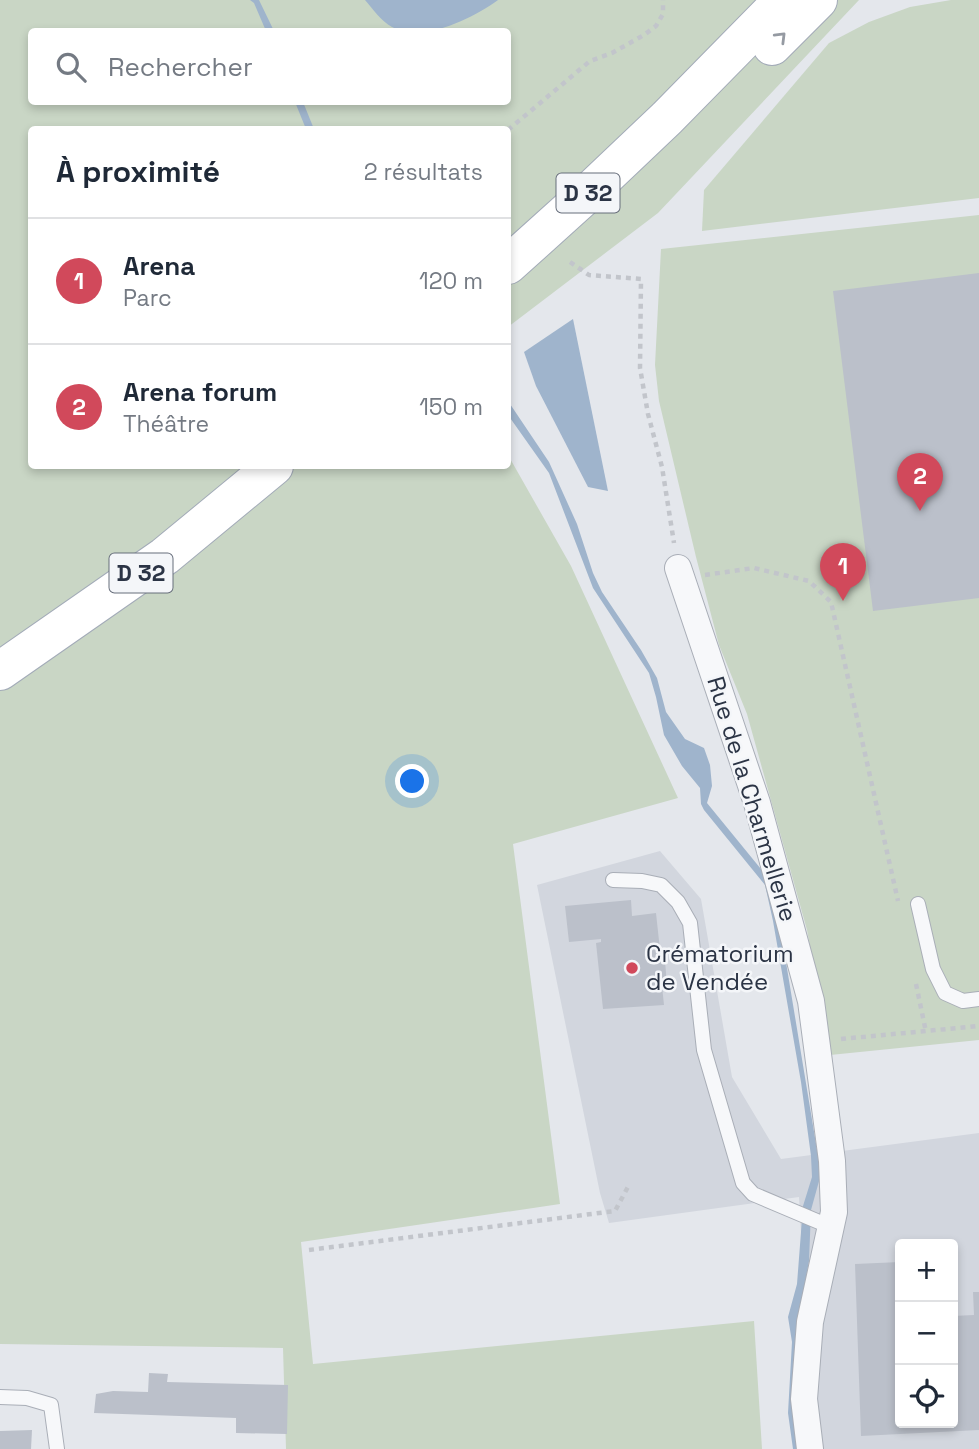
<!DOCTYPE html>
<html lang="fr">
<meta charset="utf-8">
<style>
:root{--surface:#fff;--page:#f6f6f7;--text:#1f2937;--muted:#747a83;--line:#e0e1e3;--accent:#d1495b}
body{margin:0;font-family:"Space Grotesk",sans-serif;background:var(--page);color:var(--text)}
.controls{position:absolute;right:21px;bottom:21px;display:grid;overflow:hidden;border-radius:7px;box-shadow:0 4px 10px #0003}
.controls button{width:63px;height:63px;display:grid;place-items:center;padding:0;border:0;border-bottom:2px solid var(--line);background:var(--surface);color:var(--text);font:35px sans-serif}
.you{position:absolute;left:413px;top:782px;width:24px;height:24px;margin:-18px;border:5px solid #fff;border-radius:50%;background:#1a73e8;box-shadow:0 0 0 10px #1a73e833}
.badge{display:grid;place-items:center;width:46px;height:46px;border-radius:50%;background:var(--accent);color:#fff;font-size:23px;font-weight:700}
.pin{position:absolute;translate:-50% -58px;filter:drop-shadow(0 2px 4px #0008)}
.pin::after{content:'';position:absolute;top:37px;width:24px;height:21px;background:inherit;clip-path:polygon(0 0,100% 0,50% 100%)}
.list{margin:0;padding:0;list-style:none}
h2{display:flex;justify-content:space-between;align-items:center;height:91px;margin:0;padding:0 28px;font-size:30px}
h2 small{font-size:23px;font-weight:400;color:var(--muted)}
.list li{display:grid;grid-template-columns:46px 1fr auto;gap:21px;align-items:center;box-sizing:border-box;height:126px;padding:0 28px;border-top:2px solid var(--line)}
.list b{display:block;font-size:26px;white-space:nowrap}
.list p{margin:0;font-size:23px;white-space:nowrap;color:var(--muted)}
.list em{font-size:23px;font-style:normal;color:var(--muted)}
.icon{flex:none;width:38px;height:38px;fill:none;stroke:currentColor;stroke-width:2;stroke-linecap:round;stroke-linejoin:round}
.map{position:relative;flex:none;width:979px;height:1449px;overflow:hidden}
.search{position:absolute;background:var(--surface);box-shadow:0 4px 10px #0003;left:28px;top:28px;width:483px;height:77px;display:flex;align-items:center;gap:18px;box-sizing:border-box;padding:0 24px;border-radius:7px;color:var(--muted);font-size:26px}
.panel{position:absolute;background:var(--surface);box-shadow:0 4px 10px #0003;left:28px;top:126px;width:483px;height:343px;border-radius:7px}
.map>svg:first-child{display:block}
</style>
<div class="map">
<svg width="979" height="1449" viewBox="0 0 979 1449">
<rect width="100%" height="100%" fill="#e4e7ec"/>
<!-- built -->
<path fill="#d2d6de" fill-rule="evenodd" d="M660,851L701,899L732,1077L781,1159L979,1133V1449H813L799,1197L609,1223L600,1193L537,885ZM900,1244H953V1423H900Z"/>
<!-- green -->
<g fill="#c9d6c5" fill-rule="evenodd">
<path d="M0,0H859L658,213L508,327V130H32V466H508V455L571,566L678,798L513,844L560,1204L301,1242L313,1364L754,1321L762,1449H286L283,1348L0,1344ZM32,32H508V102H32Z"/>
<polygon points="951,0 979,0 979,198 702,231 704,190 829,43 869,22 910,7"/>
<polygon points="979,215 979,1040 830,1055 807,930 747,714 719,645 696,557 659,401 655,365 661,249"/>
</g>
<!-- water -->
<g fill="#9fb4cc">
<polygon points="250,0 259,0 274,31 266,31 254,3"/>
<path d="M365,0H498C473,18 422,44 392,27C381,21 373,9 365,0Z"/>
<polygon points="295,102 303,102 314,129 306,129"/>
<polygon points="573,319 608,491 588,487 536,386 524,352"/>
<polygon points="508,401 549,462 577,524 593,573 602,592 641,650 657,678 666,712 685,739 704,748 710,765 712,786 707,803 765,874 781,932 821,1174 811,1210 809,1261 798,1322 798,1449 793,1449 788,1413 792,1342 788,1317 797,1284 803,1206 812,1177 811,1156 801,1082 773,921 765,885 704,810 701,804 700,788 682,766 664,735 656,697 649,673 593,588 549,473 508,415"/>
</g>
<!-- building -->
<g fill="#bbc0ca">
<polygon points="979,273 979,598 873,611 833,291"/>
<polygon points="631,900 632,916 656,913 660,950 664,949 667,985 662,986 664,1005 603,1009 596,943 601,942 601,939 569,942 565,906"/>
<polygon points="900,1262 900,1423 953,1423 953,1316 974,1315 973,1292 979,1292 979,1430 861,1436 855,1264"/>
<polygon points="149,1373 168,1374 167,1382 288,1385 287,1434 236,1433 236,1418 94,1413 96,1394 113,1391 148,1392"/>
<polygon points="32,1430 31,1449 0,1449 0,1431"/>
</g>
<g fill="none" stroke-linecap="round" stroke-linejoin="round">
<!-- lane casing -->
<g stroke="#a9aeb7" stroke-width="16">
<g id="lane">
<polyline points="613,880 642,881 661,885 678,902 690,923 704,1050 743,1183 753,1194 831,1227"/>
<polyline points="918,904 933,969 945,993 963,1001 979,999"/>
<polyline points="0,1397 27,1398 51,1405 57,1449"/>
</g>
</g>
<!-- street casing -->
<g stroke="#a9aeb7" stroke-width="28">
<polyline id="street" points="678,568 757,803 811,1001 832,1161 834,1212 810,1322 804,1399 810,1449"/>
</g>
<!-- primary casing -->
<g stroke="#a3abb8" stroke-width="40">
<g id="primary">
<polyline points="772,46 818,0"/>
<polyline points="508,265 589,192 667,118 783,0"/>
<polyline points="0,671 165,556 274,466"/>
</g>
</g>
<!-- path -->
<g stroke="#c2c5cb" stroke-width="4.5" stroke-dasharray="5 5" stroke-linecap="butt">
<polyline points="508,130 590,61 612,53 644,35 656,26 663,14 663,0"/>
<polyline points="570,262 589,275 641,279 640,368 648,414 662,467 674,543"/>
<polyline points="705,575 754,568 809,581 831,602 898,901"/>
<polyline points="916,984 926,1032"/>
<polyline points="841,1039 979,1026"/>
<polyline points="309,1250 615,1211 629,1185"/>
</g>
<!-- lane -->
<use href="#lane" stroke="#f7f8fa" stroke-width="14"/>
<!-- street -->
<use href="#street" stroke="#f7f8fa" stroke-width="26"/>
<!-- primary -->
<use href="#primary" stroke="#fff" stroke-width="38"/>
</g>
<!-- one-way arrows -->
<defs><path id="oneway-chevron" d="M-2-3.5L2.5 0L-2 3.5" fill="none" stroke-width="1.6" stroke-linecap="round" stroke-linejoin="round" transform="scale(1.75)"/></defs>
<use stroke="#959aa2" href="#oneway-chevron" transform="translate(781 37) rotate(-45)"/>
<!-- markers -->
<circle fill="#d1495b" stroke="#f4f6f9" stroke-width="2.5" cx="632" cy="968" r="7"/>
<g text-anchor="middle" stroke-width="5" stroke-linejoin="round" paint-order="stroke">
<!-- shield labels -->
<g fill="#f4f6f9" stroke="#676e7b" stroke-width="2">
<rect x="556.5" y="173.5" width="63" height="39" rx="5"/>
<rect x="109.5" y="553.5" width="63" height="39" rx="5"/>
</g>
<g font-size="23" font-weight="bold" fill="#2b3445">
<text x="588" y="201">D 32</text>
<text x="141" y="581">D 32</text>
</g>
<!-- street labels -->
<g font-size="24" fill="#2b3445" stroke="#f4f6f9">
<text transform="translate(752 799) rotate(73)" y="8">Rue de la Charmellerie</text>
</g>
<!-- poi labels -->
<g font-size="24" fill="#2b3445" stroke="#f4f6f9" text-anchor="start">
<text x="646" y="962">Crématorium<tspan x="646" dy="28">de Vendée</tspan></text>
</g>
</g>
</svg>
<div class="controls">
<button>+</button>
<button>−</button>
<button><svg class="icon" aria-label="locate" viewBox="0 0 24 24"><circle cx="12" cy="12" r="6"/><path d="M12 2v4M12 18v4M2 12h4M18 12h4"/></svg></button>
</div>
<div class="you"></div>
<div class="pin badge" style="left:843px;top:601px">1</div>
<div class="pin badge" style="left:920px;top:511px">2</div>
<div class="search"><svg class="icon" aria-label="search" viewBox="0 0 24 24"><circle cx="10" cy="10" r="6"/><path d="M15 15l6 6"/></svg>Rechercher</div>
<section class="panel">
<h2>À proximité<small>2 résultats</small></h2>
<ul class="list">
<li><span class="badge">1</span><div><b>Arena</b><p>Parc</p></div><em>120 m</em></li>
<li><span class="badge">2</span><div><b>Arena forum</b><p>Théâtre</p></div><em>150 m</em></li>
</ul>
</section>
</div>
